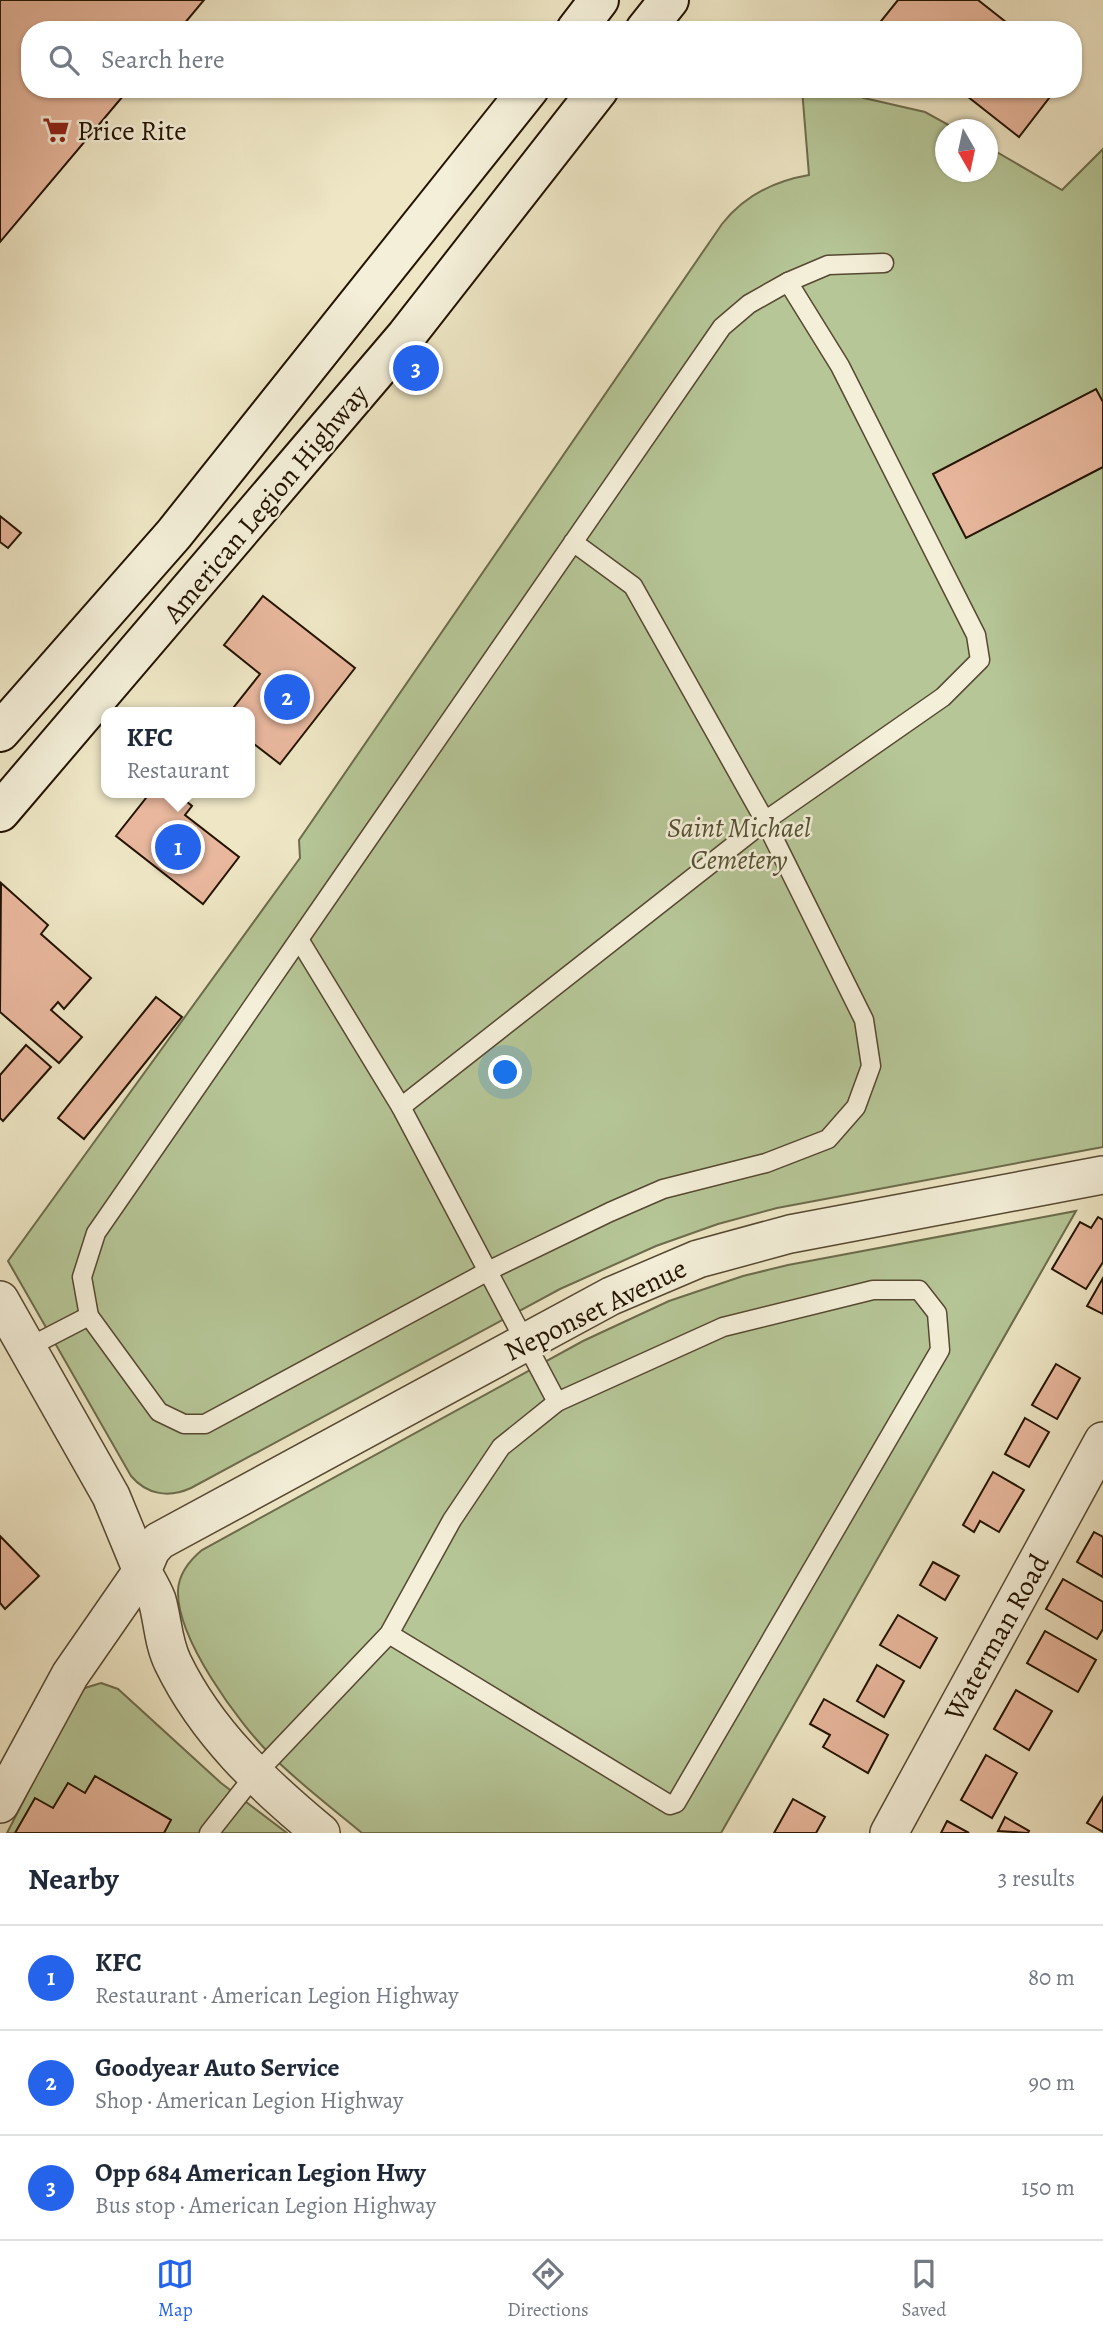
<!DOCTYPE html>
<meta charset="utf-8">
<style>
:root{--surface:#fff;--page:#f6f6f7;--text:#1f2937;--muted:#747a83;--line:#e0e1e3;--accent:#2563eb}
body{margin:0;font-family:Alegreya,serif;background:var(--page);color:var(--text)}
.compass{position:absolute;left:935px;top:119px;width:63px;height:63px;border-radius:50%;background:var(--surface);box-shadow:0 2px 5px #0004;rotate:171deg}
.you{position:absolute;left:506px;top:1073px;width:24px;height:24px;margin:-18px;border:5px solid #fff;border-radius:50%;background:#1a73e8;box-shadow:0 0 0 10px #1a73e833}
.badge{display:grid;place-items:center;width:46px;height:46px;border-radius:50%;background:var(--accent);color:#fff;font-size:23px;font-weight:700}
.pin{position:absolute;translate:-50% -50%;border:4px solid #fff;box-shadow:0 2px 7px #0006}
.popup{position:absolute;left:101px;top:707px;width:154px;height:91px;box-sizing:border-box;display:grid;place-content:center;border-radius:14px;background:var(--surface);filter:drop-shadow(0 2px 5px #0005);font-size:23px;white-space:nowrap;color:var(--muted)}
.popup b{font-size:26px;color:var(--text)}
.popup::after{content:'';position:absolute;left:50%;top:100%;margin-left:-14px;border:14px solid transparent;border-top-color:var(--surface)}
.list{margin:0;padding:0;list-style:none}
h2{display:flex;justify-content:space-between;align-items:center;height:91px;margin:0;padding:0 28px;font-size:30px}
h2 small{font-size:23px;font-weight:400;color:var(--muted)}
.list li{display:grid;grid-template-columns:46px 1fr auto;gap:21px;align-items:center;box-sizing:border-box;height:105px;padding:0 28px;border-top:2px solid var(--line)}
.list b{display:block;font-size:26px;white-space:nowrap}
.list p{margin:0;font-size:23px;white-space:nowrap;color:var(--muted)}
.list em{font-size:23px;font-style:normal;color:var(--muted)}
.icon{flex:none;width:38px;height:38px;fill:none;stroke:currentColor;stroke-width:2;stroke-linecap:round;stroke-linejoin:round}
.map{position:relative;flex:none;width:1103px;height:1833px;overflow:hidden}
.search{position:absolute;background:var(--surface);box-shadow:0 2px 5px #0004;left:21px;right:21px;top:21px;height:77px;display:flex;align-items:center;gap:18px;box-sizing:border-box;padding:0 24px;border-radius:28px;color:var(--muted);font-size:26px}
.sheet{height:406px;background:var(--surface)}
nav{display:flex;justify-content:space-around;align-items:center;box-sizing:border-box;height:98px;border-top:2px solid var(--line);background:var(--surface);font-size:19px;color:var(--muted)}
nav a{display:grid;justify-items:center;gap:4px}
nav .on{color:var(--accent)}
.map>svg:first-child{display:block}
</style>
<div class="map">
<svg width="1103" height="1833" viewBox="0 0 1103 1833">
<rect width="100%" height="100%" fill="#eee6c5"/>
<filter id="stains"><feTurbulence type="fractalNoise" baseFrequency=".00286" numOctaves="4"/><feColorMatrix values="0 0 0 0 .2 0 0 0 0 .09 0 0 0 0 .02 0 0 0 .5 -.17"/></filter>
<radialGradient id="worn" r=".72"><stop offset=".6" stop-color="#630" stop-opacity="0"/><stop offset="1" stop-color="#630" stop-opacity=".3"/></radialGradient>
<!-- green -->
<g fill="#b6c697" stroke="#6c6c4c" stroke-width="2">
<path d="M802,89H843L864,98L925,112L956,129L946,130V172H988V147L1062,190L1103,149V1147L777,1208L718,1224L656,1246L560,1289L191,1488C169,1498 147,1495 131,1476L8,1261L300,858L299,840L722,224C744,196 774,181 809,175Z"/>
<path d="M1076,1211L721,1833H362C332,1808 300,1784 272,1756C239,1724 176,1638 178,1590C179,1574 190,1560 202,1550L583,1341L669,1301L743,1276L788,1265Z"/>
<polygon points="101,1683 118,1689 221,1783 287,1833 7,1833 78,1695 85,1688"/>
</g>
<!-- building -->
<g fill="#e8b79d" stroke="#231300" stroke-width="2">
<polygon points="0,0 204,0 179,30 30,30 30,89 129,89 0,242"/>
<polygon points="898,0 978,0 1016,30 882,30 877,26"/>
<polygon points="958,89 1056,89 1019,137"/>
<polygon points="1096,389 1103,402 1103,467 966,538 933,474"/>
<polygon points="0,516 21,533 8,548 0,542"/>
<polygon points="263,596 355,668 280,764 250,741 250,712 230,712 260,674 224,645"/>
<polygon points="150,793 176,793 192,806 185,815 239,857 203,904 116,836"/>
<polygon points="1,883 48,925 41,934 91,978 64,1009 58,1002 51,1010 82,1037 59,1063 0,1012"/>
<polygon points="156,997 182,1017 84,1139 58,1118"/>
<polygon points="26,1045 51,1067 3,1121 0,1118 0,1075"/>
<polygon points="1098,1217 1103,1220 1103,1262 1086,1289 1052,1269 1080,1222 1091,1228"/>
<polygon points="1103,1278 1103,1314 1087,1306"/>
<polygon points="1056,1364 1080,1378 1057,1419 1032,1405"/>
<polygon points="1025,1418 1049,1432 1029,1467 1005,1454"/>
<polygon points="993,1472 1024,1490 999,1532 980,1521 974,1532 963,1525"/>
<polygon points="1094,1532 1103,1537 1103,1577 1077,1562"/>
<polygon points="0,1536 39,1576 5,1609 0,1603"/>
<polygon points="933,1562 959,1576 945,1600 920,1585"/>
<polygon points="1063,1579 1103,1602 1103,1629 1097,1639 1046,1609"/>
<polygon points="898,1615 937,1638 920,1668 880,1645"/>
<polygon points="1045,1631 1096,1660 1078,1692 1027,1663"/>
<polygon points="877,1665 904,1681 884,1717 857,1701"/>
<polygon points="1016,1690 1052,1711 1029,1750 994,1729"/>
<polygon points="824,1699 888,1735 868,1773 823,1747 830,1735 810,1724"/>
<polygon points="986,1755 1017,1773 992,1818 961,1800"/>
<polygon points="95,1776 171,1820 164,1833 15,1833 35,1798 53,1808 68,1783 85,1793"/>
<polygon points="1103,1797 1103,1832 1087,1823"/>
<polygon points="793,1799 825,1817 816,1833 774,1833"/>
<polygon points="1005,1817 1029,1831 1028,1833 998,1831"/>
<polygon points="947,1821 969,1833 941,1833"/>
</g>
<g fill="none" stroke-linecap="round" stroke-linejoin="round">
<!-- service casing -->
<g stroke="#564831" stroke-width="21">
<g id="service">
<polyline points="788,282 828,265 884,263"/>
<polyline points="300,941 401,1107 557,1402"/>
<path d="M401,1107L765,821L943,697L980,660L976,635L840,366L788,282L749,304L722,327C513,629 305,931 96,1233L82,1277L89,1316L159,1412L184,1424H205L490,1270L610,1212L663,1189L766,1163L828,1139L856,1107L871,1066L864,1020L765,821L633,586L573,542"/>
<polyline points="29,1347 89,1316"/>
<polyline points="209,1833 254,1776 389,1634 452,1520 501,1447 557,1402 723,1327 873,1290 919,1290 937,1313 940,1350 676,1803 670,1805 389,1634"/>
</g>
</g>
<!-- minor casing -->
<g stroke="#564831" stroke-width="40">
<g id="minor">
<polyline points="0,1300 111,1496 142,1571 70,1675 0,1804"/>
<path d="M321,1833C262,1784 207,1733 173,1663C163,1643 163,1621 157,1600C153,1590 147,1580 142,1571L151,1550L159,1541L611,1296L698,1259L790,1234L1103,1175"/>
<polyline points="889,1833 1103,1441"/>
</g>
</g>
<!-- secondary casing -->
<g stroke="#231300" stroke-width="42">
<g id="secondary">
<polyline points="576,30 599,0"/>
<polyline points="645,30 669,0"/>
<polyline points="0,732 174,534 529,89"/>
<polyline points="0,812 406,336 599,89"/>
</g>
</g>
<!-- service -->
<use href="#service" stroke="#f4efd9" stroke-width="18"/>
<!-- minor -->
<use href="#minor" stroke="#f4efd9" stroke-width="37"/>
<!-- secondary -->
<use href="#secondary" stroke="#f4efd9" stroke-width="38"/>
</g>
<!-- icons -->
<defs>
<g id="supermarket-bare" transform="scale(2.1)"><path d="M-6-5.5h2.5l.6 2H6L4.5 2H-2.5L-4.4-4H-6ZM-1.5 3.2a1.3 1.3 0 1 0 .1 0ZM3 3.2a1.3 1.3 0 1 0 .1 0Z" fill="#8f2418" stroke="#f4efd9" stroke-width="2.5" paint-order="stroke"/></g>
</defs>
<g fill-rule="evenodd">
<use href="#supermarket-bare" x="56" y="130"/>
</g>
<g text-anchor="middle" stroke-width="5" stroke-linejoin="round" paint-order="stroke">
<!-- poi labels -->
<g font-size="28" fill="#231300" stroke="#f4efd9" text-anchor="start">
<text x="77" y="140">Price Rite</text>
</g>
<!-- street labels -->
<g font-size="28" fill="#231300" stroke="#f4efd9">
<text transform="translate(265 503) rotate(-50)" y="10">American Legion Highway</text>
<text transform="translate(595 1309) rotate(-26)" y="10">Neponset Avenue</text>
<text transform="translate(996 1637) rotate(-61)" y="10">Waterman Road</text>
</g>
<!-- park labels -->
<g font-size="28" font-style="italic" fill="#565235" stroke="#f4efd9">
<text x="739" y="837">Saint Michael<tspan x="739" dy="32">Cemetery</tspan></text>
</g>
</g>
<rect width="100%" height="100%" filter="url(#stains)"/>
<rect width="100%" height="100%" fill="url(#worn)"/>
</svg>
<svg class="compass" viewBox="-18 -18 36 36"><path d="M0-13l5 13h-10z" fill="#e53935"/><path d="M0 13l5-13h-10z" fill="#747a83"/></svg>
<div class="you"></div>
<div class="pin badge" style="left:178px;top:847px">1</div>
<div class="popup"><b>KFC</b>Restaurant</div>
<div class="pin badge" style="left:287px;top:697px">2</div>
<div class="pin badge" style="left:416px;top:368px">3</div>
<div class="search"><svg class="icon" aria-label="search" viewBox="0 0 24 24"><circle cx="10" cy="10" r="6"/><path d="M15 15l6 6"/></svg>Search here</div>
</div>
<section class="sheet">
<h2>Nearby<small>3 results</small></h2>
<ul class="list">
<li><span class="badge">1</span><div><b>KFC</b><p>Restaurant · American Legion Highway</p></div><em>80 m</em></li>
<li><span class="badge">2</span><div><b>Goodyear Auto Service</b><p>Shop · American Legion Highway</p></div><em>90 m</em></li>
<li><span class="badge">3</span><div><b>Opp 684 American Legion Hwy</b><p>Bus stop · American Legion Highway</p></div><em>150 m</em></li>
</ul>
</section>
<nav>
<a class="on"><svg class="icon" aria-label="map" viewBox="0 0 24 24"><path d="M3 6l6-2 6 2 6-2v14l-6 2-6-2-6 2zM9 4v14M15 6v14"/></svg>Map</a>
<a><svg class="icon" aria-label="directions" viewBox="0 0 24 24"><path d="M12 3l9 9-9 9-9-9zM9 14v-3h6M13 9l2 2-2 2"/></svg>Directions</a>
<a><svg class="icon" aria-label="saved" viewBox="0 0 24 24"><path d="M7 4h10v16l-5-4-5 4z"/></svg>Saved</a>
</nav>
